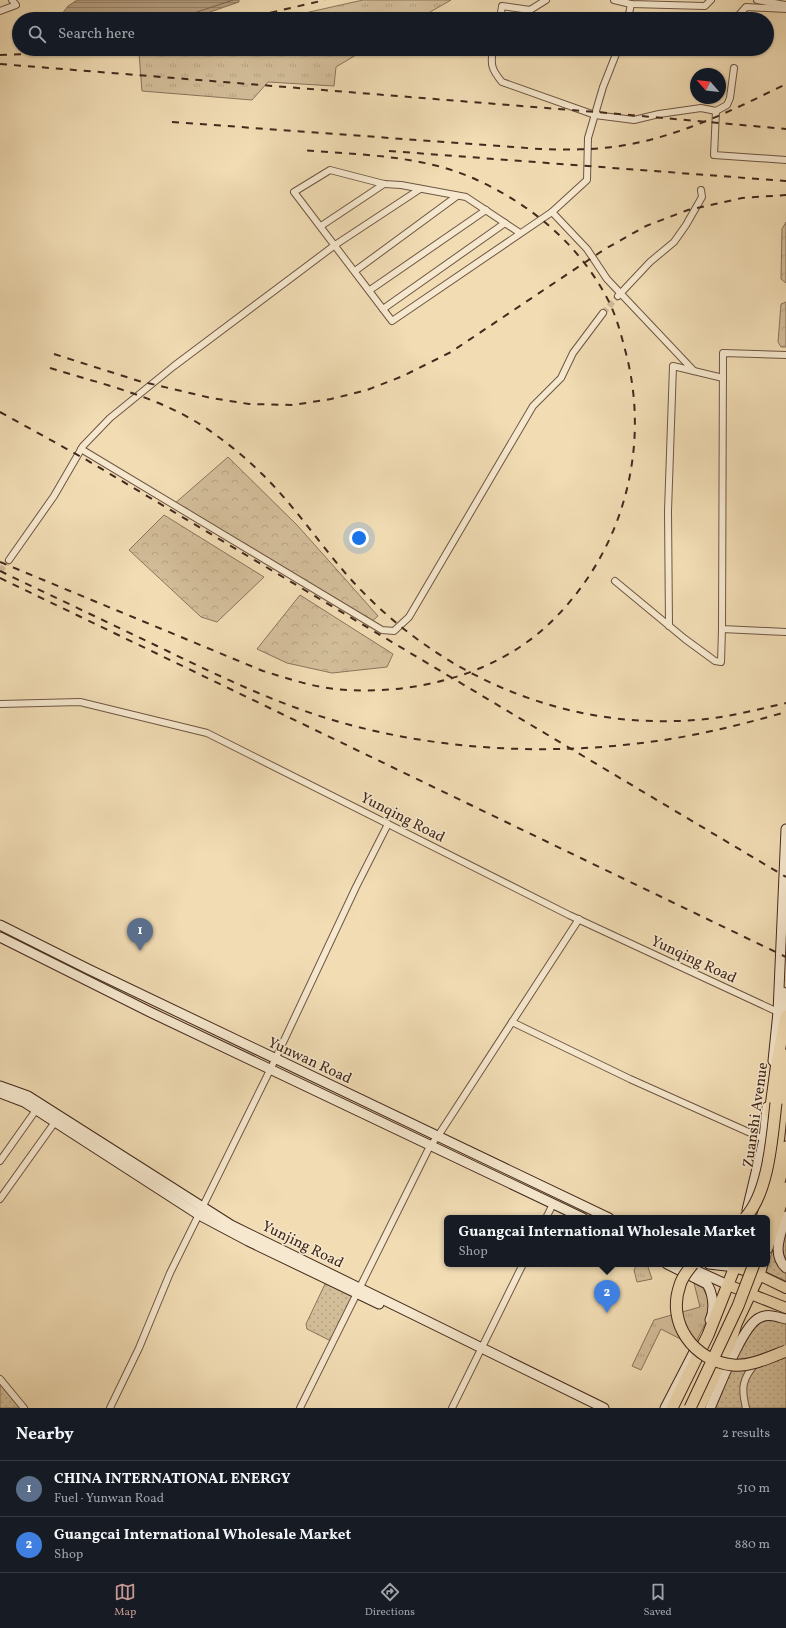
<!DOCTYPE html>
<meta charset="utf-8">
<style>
:root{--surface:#171b24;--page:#242831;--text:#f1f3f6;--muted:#9ea1a6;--line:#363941;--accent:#c59692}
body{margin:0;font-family:Vollkorn,serif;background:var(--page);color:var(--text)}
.compass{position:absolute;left:690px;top:68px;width:36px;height:36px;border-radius:50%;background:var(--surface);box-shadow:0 1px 3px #0004;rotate:298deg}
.you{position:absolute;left:359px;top:538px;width:14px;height:14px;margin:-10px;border:3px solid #fff;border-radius:50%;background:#1a73e8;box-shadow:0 0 0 6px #1a73e833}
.badge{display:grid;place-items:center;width:26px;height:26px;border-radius:50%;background:var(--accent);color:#fff;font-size:13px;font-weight:700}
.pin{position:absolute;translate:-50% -33px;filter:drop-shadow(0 1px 2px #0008)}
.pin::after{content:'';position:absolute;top:21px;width:14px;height:12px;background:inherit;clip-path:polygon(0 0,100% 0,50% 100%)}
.popup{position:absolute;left:444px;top:1215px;width:326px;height:52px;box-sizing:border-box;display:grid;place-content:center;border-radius:6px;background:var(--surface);filter:drop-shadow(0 1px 3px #0005);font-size:13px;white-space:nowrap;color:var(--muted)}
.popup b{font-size:15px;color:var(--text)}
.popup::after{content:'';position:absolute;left:50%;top:100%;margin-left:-8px;border:8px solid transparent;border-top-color:var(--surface)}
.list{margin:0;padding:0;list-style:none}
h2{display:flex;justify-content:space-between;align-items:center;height:52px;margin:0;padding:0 16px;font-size:17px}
h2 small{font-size:13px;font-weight:400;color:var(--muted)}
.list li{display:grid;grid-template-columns:26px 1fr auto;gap:12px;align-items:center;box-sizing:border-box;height:56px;padding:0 16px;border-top:1px solid var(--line)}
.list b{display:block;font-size:15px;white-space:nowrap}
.list p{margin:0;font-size:13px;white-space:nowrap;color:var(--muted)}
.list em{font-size:13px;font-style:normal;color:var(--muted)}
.icon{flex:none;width:22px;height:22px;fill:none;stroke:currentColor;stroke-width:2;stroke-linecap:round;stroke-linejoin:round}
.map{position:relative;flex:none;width:786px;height:1408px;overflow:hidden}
.search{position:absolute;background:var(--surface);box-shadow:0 1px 3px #0004;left:12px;right:12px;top:12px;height:44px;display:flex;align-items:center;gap:10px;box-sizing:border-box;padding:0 14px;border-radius:22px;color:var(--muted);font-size:15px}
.sheet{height:164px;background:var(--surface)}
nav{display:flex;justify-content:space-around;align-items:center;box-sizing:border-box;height:56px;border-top:1px solid var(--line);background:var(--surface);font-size:11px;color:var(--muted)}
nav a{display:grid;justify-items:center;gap:2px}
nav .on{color:var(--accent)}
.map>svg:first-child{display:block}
</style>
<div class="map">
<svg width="786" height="1408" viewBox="0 0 786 1408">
<defs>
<pattern id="grass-tufts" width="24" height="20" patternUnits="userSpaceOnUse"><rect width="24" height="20" fill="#d3be9a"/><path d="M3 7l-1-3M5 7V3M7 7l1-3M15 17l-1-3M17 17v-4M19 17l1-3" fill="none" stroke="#b6a384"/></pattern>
<pattern id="forest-crowns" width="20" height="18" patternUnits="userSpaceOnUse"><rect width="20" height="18" fill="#d3be9a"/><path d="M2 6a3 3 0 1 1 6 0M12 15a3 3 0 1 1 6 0" fill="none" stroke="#b6a384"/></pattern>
<pattern id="park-dots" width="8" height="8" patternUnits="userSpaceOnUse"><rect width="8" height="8" fill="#d3be9a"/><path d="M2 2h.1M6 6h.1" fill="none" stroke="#b6a384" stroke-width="1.8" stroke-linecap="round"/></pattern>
<pattern id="water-rules" width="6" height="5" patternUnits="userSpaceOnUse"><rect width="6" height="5" fill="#b69f81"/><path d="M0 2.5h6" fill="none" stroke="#968269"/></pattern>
</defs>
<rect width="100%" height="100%" fill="#f1dcb4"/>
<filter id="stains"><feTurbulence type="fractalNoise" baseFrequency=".005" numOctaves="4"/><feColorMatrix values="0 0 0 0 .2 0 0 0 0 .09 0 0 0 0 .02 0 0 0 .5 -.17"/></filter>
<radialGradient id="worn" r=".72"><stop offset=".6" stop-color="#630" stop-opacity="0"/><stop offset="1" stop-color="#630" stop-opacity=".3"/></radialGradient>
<!-- grass -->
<g fill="url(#grass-tufts)" stroke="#8b745c">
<polygon points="363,0 451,0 418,19 278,19"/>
<polygon points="156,49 366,49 336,67 334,86 268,82 252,100 142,91 139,53"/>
<polygon points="637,1264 647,1264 652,1279 637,1282 634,1270"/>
<polygon points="694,1283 703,1288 709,1301 710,1314 694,1346 661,1329 641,1370 632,1366 654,1320 700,1307"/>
</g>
<!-- forest -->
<g fill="url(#forest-crowns)" stroke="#8b745c">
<polygon points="786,222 786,283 781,279 782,229"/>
<polygon points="786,302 786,347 781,347 778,342 781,304"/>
<polygon points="228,457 297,525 378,616 370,623 173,505"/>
<polygon points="164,515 264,577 217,622 201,617 129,550"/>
<polygon points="300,595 393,654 387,667 332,673 287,663 257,649"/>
</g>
<!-- park -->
<g fill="url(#park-dots)" stroke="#8b745c">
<polygon points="786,1205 786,1281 766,1272"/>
<polygon points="329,1282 354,1295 331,1341 307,1329 306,1324 325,1284"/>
<polygon points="768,1317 786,1323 786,1408 714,1408 749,1330"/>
<polygon points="0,1379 24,1408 0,1408"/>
</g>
<!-- water -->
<polygon fill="url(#water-rules)" stroke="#887059" points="77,0 239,0 239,2 190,19 58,19 68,6"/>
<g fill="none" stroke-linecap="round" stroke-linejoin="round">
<!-- shore -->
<polyline stroke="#7c644f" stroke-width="1" points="191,19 192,16 194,13 233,0"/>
<!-- street-tunnel -->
<g stroke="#ceb896" stroke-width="6" stroke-dasharray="6 3" stroke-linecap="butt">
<polyline points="603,313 618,296"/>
<polyline points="0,571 9,560"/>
</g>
<!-- street casing -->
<g stroke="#6e5643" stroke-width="8">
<g id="street">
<polyline points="614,0 631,4 705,6 711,0"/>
<polyline points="757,0 786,5"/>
<polyline points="0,11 16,5 12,0"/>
<polyline points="500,19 502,6 530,10 546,0"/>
<polyline points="628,19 631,4"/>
<polyline points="739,19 739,15 746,7 786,9"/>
<path d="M493,49C490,65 492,70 502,82L595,115L634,120L659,114L701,108L716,111L727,105L730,98L734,68"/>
<polyline points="618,49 603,87 588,138 587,180 552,212 587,249 607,279 694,371"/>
<polyline points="716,111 714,155 786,160"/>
<polyline points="321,226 384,184"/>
<polyline points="520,233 466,197 401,185 384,184 330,170 294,192 392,321 552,212"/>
<polyline points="355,271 457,196"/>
<polyline points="370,290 486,210"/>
<polyline points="618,296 650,262 674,242 686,225 702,197 701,190"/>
<polyline points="383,309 505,223"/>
<polyline points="786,355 723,353 722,629 786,632"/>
<polyline points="81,449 382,630 394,631 409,617 533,406 561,378 573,353 603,313"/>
<polyline points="9,560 54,496 83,446 110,418 174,366 335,245 420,189"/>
<polyline points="615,581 685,639 715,661 721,662 722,629"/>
<polyline points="669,626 668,511 673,366 723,378"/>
<polyline points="0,704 80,702 207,733 569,915 778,1012"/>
<polyline points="512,1022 630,1079 764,1139"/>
<polyline points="0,1161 36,1110"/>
<polyline points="0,1199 55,1122"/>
<polyline points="546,1218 553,1204"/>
<polyline points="0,1379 24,1408"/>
<polyline points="110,1408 139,1348 170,1273 271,1068 356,887 388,824"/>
<polyline points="300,1408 430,1146 438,1136 579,919"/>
<polyline points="452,1408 523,1264"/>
<path d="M746,1408C741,1388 742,1379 756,1363"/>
</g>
</g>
<!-- secondary casing -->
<g stroke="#43291d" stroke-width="11">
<g id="secondary">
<polyline points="0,925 88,969 609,1218"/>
<polyline points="0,937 150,1012 583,1218"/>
<polyline points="783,992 786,1013"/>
<polyline points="773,1061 778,1012 786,829"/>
<polyline points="0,1086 28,1096 231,1225 604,1408"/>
<polyline points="0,1093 24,1102 199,1215 248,1241 379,1304"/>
<polyline points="747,1210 764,1139 767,1107"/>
<path d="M786,1216C781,1234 771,1254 786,1268"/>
<path d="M667,1264L707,1284C713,1293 715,1310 710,1320"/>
<polyline points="682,1264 728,1285"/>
<polyline points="709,1264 735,1267"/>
<polyline points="665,1408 696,1348"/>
<path d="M710,1408C719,1389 742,1326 759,1318C768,1313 777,1317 786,1319"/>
</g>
</g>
<!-- primary casing -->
<g stroke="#43291d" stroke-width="12">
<g id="primary">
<polyline points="735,1267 759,1275 786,1288"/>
<polyline points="728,1285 786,1308"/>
</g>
</g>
<!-- highway casing -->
<g stroke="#43291d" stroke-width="13">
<g id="highway">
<polyline points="770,1114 777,1062 786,1016"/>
<path d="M762,1218C779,1165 782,1110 785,1055"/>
<polyline points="767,1226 784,1164 786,1147"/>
<polyline points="767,1248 786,1188"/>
<polyline points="672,1408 708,1335 736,1264"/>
<polyline points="699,1408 730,1343 736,1324 759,1275 762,1264"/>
</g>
</g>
<!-- street -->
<use href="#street" stroke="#f6e8ce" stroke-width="6"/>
<!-- secondary -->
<use href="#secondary" stroke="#f6e8ce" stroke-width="9"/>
<!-- primary -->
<use href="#primary" stroke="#f1dcb4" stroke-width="10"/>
<!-- highway -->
<use href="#highway" stroke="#f1dcb4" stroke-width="11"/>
<!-- rail -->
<g stroke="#43291d" stroke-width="2" stroke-dasharray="7 7" stroke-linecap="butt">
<polyline points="243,19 325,0"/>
<polyline points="0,55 49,53 90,49"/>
<polyline points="0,64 596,112 786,129"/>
<path d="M172,122L540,149C569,150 597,150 626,145C683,135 735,109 786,84"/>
<polyline points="389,151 786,181"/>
<polyline points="54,354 139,381 211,398 249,404 293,405 331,399 367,390 403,376 451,352 605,249 646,226 688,210 742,198 786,195"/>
<path d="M50,368C105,385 165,398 213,433C230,445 247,459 262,474C297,508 324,551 357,586C447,681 574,733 706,719C733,716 760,709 786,703"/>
<polyline points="0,412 85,459 786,877"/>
<path d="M0,562L263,671C290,679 318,689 347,690C420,694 501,673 554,619C625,548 652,443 624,346C620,330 615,313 607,298C579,245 532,205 477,180C424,155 360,155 302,150"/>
<path d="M0,571C52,596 105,621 157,646C215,674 274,703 336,721C440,751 550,756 657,741C700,735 744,724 786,712"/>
<polyline points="0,578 786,957"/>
</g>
<!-- highway-bridge casing -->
<g stroke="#43291d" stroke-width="13" stroke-linecap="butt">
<g id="highway-bridge">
<path d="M745,1218C769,1192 772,1137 776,1103"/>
<path d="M693,1264C688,1270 682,1277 680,1285C666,1323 694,1361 733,1365C750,1367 770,1357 786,1351"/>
<polyline points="690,1408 738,1306 754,1264"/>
</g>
</g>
<!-- highway-bridge -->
<use href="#highway-bridge" stroke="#f1dcb4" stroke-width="11"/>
</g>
<g text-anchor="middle" stroke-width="3" stroke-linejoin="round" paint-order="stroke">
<!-- street labels -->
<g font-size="15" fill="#43291d" stroke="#f6e8ce">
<text transform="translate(403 817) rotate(27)" y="5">Yunqing Road</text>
<text transform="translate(694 959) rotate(25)" y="5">Yunqing Road</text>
<text transform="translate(310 1060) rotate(25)" y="5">Yunwan Road</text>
<text transform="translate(755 1115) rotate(-82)" y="5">Zuanshi Avenue</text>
<text transform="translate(303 1244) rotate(26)" y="5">Yunjing Road</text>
</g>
</g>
<rect width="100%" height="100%" filter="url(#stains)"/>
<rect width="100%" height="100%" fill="url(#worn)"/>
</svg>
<svg class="compass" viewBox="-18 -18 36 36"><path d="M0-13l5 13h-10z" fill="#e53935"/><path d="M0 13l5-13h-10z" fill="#9ea1a6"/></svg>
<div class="you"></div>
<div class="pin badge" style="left:140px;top:951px;background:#5c6f8a">1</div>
<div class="pin badge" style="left:607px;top:1313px;background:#3f7fe0">2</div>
<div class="popup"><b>Guangcai International Wholesale Market</b>Shop</div>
<div class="search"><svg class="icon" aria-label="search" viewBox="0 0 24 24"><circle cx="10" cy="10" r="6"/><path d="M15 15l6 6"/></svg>Search here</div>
</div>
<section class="sheet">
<h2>Nearby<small>2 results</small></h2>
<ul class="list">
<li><span class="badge" style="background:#5c6f8a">1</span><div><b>CHINA INTERNATIONAL ENERGY</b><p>Fuel · Yunwan Road</p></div><em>510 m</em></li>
<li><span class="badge" style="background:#3f7fe0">2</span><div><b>Guangcai International Wholesale Market</b><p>Shop</p></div><em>880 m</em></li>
</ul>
</section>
<nav>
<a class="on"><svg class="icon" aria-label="map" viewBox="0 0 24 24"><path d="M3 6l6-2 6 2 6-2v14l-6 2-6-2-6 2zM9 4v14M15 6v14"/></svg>Map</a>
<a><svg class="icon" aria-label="directions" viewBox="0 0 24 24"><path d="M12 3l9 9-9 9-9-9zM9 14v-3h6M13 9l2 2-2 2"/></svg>Directions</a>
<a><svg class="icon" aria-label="saved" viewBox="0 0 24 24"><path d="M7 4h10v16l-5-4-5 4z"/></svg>Saved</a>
</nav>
